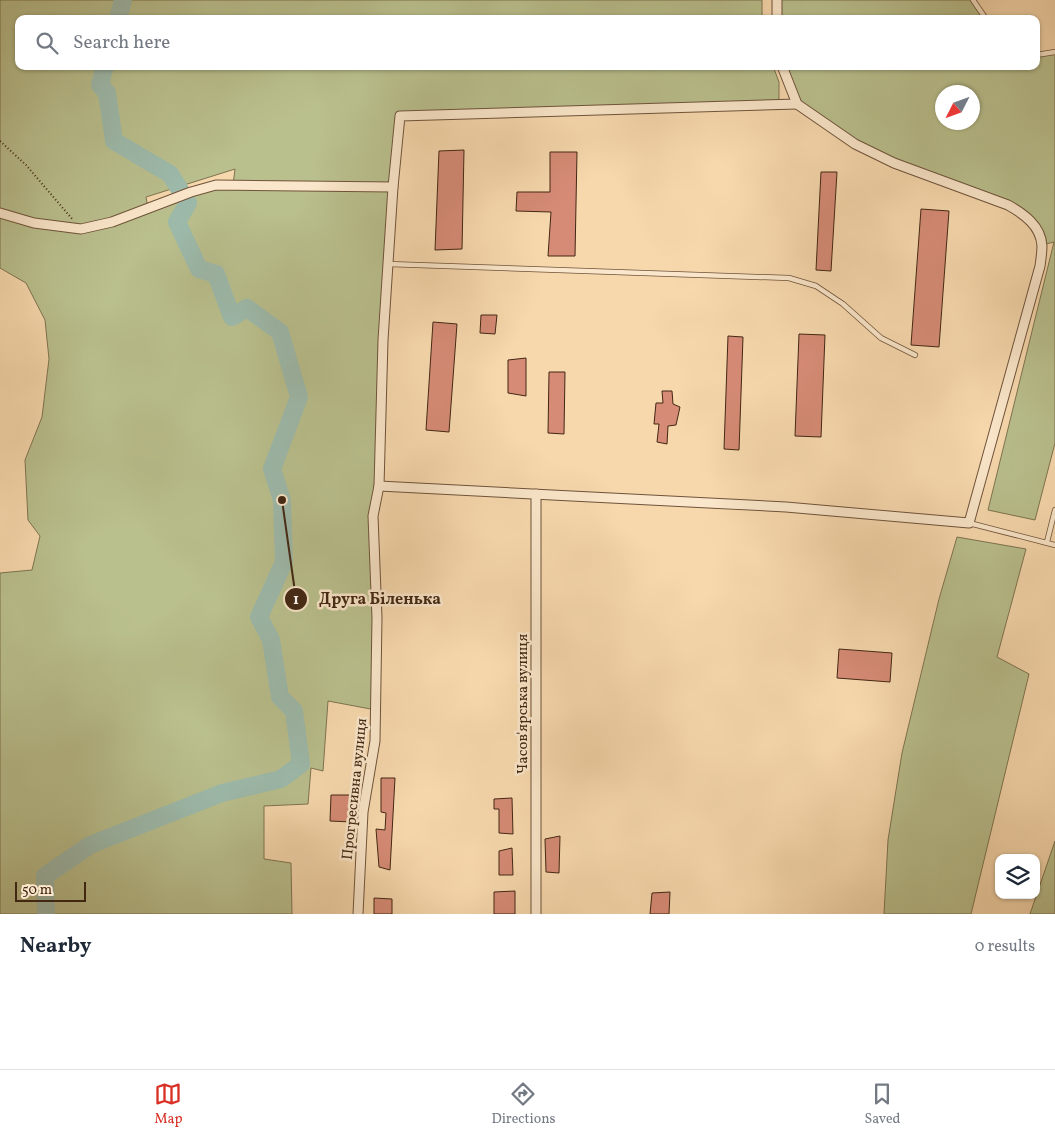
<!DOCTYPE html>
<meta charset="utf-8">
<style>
:root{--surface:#fff;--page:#f2f2f3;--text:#1f2937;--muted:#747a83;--line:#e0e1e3;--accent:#d93025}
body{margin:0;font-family:Vollkorn,serif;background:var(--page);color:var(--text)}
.controls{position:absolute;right:15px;bottom:15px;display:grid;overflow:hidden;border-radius:10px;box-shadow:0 1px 4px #0004}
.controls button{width:45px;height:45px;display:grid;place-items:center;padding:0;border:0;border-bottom:1px solid var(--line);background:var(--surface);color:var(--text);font:25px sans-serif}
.compass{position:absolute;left:935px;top:85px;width:45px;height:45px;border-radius:50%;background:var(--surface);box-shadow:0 1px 4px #0004;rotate:228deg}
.scale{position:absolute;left:15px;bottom:12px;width:71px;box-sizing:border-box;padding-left:5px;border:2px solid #422713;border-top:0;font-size:14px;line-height:18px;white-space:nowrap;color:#422713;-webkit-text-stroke:4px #fae6ca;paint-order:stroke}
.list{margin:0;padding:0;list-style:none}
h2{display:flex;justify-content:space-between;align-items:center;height:65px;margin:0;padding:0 20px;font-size:21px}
h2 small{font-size:16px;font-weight:400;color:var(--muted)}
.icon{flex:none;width:28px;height:28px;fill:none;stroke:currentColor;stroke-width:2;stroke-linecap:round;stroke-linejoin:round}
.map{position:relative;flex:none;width:1055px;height:914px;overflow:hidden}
.search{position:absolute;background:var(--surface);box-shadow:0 1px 4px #0004;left:15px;right:15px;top:15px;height:55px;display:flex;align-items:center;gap:12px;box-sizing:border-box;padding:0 18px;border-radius:10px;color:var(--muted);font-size:19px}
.sheet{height:155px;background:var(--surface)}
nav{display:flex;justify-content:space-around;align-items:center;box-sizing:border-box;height:70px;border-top:1px solid var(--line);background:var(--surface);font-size:14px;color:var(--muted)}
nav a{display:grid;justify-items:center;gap:2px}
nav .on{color:var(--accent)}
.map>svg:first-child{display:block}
</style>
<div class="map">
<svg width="1055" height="914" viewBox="0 0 1055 914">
<rect width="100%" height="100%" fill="#f7d8ad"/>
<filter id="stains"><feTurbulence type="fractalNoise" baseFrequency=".004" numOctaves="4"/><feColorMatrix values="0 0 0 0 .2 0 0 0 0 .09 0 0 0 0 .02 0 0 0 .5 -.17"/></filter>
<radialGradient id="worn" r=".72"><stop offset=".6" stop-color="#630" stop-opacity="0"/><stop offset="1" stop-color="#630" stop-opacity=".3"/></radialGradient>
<!-- green -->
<g fill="#b9bf8d" stroke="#7e7350" fill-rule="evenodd">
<path d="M0,0H762V19H19V66H773L779,82V101L400,117L373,516L376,710L328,701L323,771L311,768L308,804L264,806V859L291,863L292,914H0V573L32,570L40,536L28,520L25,460L42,417L49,359L45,320L26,283L0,268ZM235,169L233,185L191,192L148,208L146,197Z"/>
<polygon points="777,0 973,0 986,19 777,19"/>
<path d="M1055,52V443L1035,520L988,510L1054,242L1042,245L1023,214L894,163L797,104L782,66H1036V55ZM942,92H972V122H942Z"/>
<polygon points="957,537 1026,549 997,657 1029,674 971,914 884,914 888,840 902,753 939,599"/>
<polygon points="1055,841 1055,914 1030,914"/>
</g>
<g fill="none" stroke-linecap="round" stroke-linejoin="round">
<!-- river -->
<g stroke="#9dbaab" stroke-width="18">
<polyline points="118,19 123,0"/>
<polyline points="46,914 45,876 90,845 222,793 281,779 301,764 294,711 280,697 271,640 259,617 284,562 282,500 272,469 299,397 280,332 247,308 232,317 216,274 199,269 177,222 188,203 170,174 114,141 107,93 100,85 105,66"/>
</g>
</g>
<!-- building -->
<g fill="#d68b76" stroke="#422713">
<polygon points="464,150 462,249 435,250 439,151"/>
<polygon points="550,152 577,152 575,256 548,256 551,212 516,211 517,192 550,192"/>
<polygon points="821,172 837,172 831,271 816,270"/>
<polygon points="921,209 949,211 939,347 911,345"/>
<polygon points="481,315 497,315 495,334 480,333"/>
<polygon points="433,322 457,324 449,432 426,430"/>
<polygon points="799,334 825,335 821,437 795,436"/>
<polygon points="728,336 743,337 739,450 724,449"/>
<polygon points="526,358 526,396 508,393 508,360"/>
<polygon points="549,372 565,372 564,434 548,433"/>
<polygon points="662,391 672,391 673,404 680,407 676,425 668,426 667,444 657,442 659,424 654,424 656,403 663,403"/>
<polygon points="839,649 892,653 890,682 837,678"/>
<polygon points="381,778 395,778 390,870 379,867 376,829 385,830 386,813 381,812"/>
<polygon points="331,795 352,795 351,822 330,821"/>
<polygon points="512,798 513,834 499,833 499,809 494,809 494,799"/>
<polygon points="560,836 559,873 546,872 545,839"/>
<polygon points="512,848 513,875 499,875 499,851"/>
<polygon points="515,891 515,914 494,914 494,892"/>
<polygon points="670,892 669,914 650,914 652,893"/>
<polygon points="374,898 392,899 392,914 374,914"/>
</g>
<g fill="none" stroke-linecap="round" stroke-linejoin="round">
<!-- lane casing -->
<g stroke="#6f533a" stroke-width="6">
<g id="lane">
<polyline points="973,0 986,19"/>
<polyline points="1036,55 1055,52"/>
<polyline points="388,264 789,278 816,286 843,304 881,338 915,355"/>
<polyline points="969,523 1055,545"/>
<polyline points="1047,542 1055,510"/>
</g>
</g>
<!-- street casing -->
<g stroke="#6f533a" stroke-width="11">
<g id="street">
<polyline points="777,19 777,0"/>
<polyline points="0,213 34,223 81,229 112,222 191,192 216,185 393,187"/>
<path d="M379,486L786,507L969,523L1040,266C1041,259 1042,252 1042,246C1041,226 1024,214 1008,205L894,163L855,144L797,104L782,66"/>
<polyline points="536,494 536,914"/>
<polyline points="358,914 363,812 375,741 377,618 373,516 379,486 383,340 393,187 400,116 797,104"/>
</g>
</g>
<!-- path -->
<polyline stroke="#422713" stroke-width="2" stroke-dasharray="1 2.5" stroke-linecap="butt" points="0,141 26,165 73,220"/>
<!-- lane -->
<use href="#lane" stroke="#fae6ca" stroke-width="4.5"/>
<!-- street -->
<use href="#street" stroke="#fae6ca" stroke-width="9"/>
</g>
<g text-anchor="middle" stroke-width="5" stroke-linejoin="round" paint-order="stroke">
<!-- street labels -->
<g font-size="15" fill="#422713" stroke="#fae6ca">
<text transform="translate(522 704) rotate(-90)" y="5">Часов'ярська вулиця</text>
<text transform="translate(354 789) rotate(-84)" y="5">Прогресивна вулиця</text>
</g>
</g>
<!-- callouts -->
<path fill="none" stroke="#422713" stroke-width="2" d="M282 500L296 599"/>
<g fill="#422713" stroke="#fae6ca" stroke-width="2">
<circle cx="282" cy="500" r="5"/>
<circle cx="296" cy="599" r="12"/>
</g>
<g font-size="15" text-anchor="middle" font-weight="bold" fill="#fff">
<text x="296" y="604">1</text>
</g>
<g font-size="16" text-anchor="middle" font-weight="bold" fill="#422713" stroke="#fae6ca" stroke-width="5" stroke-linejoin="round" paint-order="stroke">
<text x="380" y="604">Друга Біленька</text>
</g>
<rect width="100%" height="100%" filter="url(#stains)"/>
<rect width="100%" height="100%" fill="url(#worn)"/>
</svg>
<div class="controls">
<button><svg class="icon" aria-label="layers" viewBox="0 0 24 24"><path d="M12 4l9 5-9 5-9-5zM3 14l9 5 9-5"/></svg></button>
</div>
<svg class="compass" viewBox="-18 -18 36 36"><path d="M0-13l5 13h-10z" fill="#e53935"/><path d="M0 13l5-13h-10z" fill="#747a83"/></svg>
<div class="scale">50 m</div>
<div class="search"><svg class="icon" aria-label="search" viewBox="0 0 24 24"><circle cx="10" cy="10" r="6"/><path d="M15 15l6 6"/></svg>Search here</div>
</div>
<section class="sheet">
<h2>Nearby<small>0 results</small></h2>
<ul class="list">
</ul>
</section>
<nav>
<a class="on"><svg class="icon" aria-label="map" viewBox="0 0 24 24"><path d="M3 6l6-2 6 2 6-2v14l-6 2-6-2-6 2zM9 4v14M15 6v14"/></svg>Map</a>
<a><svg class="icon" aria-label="directions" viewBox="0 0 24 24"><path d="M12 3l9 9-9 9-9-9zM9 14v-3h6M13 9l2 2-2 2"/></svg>Directions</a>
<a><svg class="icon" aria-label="saved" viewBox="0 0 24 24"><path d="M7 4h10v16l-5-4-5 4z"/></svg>Saved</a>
</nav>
